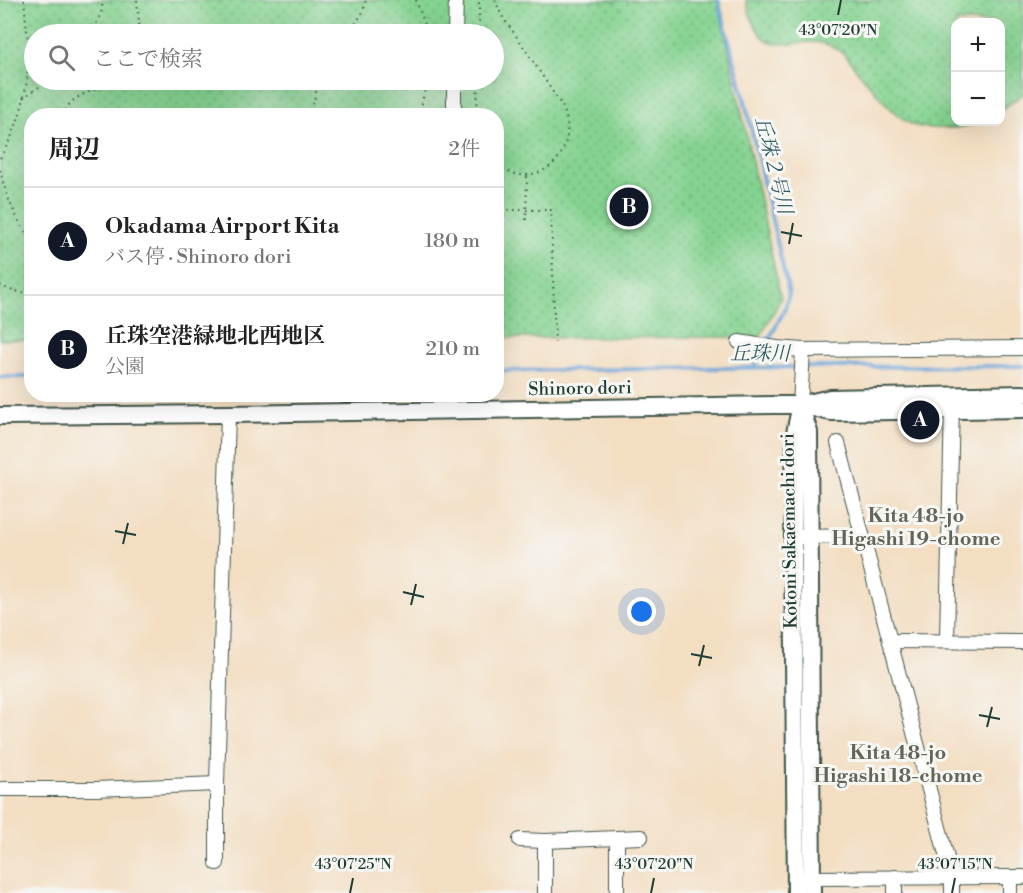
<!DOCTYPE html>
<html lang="ja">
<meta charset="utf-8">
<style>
:root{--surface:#fff;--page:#f6f6f6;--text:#222;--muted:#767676;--line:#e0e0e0;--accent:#111827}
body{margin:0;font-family:"Libre Bodoni","Noto Serif JP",serif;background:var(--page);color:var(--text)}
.controls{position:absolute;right:18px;top:18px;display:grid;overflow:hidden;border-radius:12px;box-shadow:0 6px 24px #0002}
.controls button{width:54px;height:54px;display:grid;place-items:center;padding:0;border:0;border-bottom:2px solid var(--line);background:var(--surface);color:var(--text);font:30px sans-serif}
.you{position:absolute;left:642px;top:612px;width:21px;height:21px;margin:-15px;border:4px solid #fff;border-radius:50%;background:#1a73e8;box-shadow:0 0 0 9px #1a73e833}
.badge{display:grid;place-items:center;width:39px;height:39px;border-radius:50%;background:var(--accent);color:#fff;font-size:20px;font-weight:700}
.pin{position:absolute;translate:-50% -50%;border:3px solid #fff;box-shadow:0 2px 6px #0006}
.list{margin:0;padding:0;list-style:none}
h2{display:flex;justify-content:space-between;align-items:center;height:78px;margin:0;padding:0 24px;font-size:26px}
h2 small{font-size:20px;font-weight:400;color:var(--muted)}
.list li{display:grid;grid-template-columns:39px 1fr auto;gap:18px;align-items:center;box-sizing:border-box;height:108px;padding:0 24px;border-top:2px solid var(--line)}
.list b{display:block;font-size:22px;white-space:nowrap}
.list p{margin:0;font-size:20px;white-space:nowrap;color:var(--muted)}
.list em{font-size:20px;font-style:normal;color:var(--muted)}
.icon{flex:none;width:33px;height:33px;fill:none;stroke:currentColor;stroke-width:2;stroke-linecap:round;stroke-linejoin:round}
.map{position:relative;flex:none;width:1023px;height:893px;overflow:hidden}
.search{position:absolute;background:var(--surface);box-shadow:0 6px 24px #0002;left:24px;top:24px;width:480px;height:66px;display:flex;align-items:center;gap:15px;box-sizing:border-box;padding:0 21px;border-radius:33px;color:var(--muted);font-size:22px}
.panel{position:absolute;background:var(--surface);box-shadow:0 6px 24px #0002;left:24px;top:108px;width:480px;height:294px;border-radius:24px}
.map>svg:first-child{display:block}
</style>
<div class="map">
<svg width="1023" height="893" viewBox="0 0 1023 893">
<defs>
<pattern id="green-dots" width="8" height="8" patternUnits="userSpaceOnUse" patternTransform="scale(1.5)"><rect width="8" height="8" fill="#85d391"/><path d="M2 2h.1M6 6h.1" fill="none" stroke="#6cac77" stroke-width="1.8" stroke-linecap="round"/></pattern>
</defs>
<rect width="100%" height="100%" fill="#f6f6f2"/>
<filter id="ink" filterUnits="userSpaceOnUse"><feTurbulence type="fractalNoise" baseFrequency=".0167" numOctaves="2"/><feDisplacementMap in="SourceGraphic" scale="12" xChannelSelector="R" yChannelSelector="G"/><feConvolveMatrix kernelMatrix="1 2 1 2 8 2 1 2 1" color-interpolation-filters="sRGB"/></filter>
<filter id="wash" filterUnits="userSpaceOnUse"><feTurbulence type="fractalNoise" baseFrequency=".008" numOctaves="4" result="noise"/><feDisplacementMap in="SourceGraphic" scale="24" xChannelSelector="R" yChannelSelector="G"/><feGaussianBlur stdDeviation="1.35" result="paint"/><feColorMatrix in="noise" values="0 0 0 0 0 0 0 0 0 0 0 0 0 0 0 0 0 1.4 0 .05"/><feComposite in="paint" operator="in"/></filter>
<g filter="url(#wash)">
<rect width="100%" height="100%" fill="#f3dec2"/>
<!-- green -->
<g fill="url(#green-dots)" stroke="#528862" stroke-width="1.5" fill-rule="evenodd">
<path d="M0,0H718L781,299L760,337L497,338L496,116H32L31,340H0ZM34,34H494V80H34Z"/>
<path d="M746,0H1023V94L1001,110L1000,22H956V122H978C965,128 952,129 938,128C930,128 918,128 911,124C891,113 871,86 856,69C851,63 847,56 841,52C802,22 764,78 746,0Z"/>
</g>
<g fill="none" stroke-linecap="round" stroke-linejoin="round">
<!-- stream -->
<g stroke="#66a3d7" stroke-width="4">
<polyline points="718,0 744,97 789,294 785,309 767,343"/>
<polyline points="754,367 764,349"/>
<polyline points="806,367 1023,366"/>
<polyline points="496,371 799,367"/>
<polyline points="0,377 32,377"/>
</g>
</g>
</g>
<g filter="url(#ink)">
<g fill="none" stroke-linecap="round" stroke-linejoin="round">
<!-- minor casing -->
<g stroke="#3f5549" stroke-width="16">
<g id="minor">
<polyline points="455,34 456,0"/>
<polyline points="454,116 454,80"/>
<polyline points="739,342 777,348 803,350"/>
<polyline points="800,405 803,350 1023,348"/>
<polyline points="838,443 952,877 952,893"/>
<polyline points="801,537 862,536"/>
<polyline points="890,641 1023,642"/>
<polyline points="947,641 952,400"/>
<polyline points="0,789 96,789 217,784"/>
<polyline points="617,838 617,893"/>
<polyline points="520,840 545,841 641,837"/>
<polyline points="545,841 545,893"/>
<polyline points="217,863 217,784 228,414"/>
<polyline points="802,878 1023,877"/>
<polyline points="895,893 895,877"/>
<polyline points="1010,893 1010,877"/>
</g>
</g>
<!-- tertiary casing -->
<g stroke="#3f5549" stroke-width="20">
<g id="tertiary">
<polyline points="804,404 830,398 1023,394"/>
<polyline points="800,405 809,432 812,893"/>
<polyline points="0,416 228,414 774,405 800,405 831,412 1023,409"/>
<polyline points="796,893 793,537 795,433 800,409"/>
</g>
</g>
<!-- path -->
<g stroke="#3f5549" stroke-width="2" stroke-dasharray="1.5 4.5" stroke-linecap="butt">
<polyline points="137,0 140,34"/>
<polyline points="416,0 425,25 426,34"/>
<path d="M495,0L502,16L521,43L562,106C577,136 560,175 523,175C514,175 505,170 496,166"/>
<polyline points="91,34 101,14 103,0"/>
<polyline points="349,34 363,12 366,0"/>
<polyline points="479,34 479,0"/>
<polyline points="23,98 40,86 46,80"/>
<path d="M63,116C73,89 98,93 118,80"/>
<polyline points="310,116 316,92 322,80"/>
<polyline points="419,116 427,80"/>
<polyline points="477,116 478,80"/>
<path d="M0,158C17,130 27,98 28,65C29,44 26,22 24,0"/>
<path d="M0,170C6,196 15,219 32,240"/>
<polyline points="496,210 551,210 555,345"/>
<polyline points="526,220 527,175"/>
<polyline points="0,285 10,290 32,294"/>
</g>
<!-- minor -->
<use href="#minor" stroke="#fff" stroke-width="14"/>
<!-- tertiary -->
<use href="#tertiary" stroke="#fff" stroke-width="16"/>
</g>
</g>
<!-- ticks -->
<path fill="none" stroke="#1f3d34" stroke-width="2" d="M838,15L841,0M781,232L802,236M789,244L793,223M115,531L136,535M123,544L128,523M403,592L424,597M411,605L416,584M691,654L712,658M699,666L704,645M979,715L1000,719M987,727L992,707M350,893L353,878M651,893L654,878M952,893L955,878"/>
<g text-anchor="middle" stroke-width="6" stroke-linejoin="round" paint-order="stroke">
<!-- street labels -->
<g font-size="18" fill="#1f3d34" stroke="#f6f6f2">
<text transform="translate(580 388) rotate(-1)" y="6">Shinoro dori</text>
<text transform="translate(789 531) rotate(-91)" y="6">Kotoni Sakaemachi dori</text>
</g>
<!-- water labels -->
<g font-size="20" font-style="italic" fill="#345c65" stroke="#f6f6f2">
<text transform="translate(774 165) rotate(76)" y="7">丘珠２号川</text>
<text x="760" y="360">丘珠川</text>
</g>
<!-- neighbourhood labels -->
<g font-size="20" font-weight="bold" fill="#64655a" stroke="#f6f6f2">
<text x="916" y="522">Kita 48-jo<tspan x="916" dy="23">Higashi 19-chome</tspan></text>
<text x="898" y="759">Kita 48-jo<tspan x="898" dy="23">Higashi 18-chome</tspan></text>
</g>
</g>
<g font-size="15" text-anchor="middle" fill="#1f3d34" stroke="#f6f6f2" stroke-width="6" stroke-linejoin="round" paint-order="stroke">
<text x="838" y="35">43°07'20"N</text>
<text x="353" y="869">43°07'25"N</text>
<text x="654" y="869">43°07'20"N</text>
<text x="955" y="869">43°07'15"N</text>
</g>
</svg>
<div class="controls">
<button>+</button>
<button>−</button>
</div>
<div class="you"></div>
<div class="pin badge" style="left:920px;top:420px">A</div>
<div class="pin badge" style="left:629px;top:207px">B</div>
<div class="search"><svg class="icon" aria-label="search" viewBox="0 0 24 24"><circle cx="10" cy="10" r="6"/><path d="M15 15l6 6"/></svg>ここで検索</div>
<section class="panel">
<h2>周辺<small>2件</small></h2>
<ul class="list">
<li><span class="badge">A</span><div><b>Okadama Airport Kita</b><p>バス停 · Shinoro dori</p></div><em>180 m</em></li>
<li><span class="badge">B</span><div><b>丘珠空港緑地北西地区</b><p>公園</p></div><em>210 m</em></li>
</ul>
</section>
</div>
